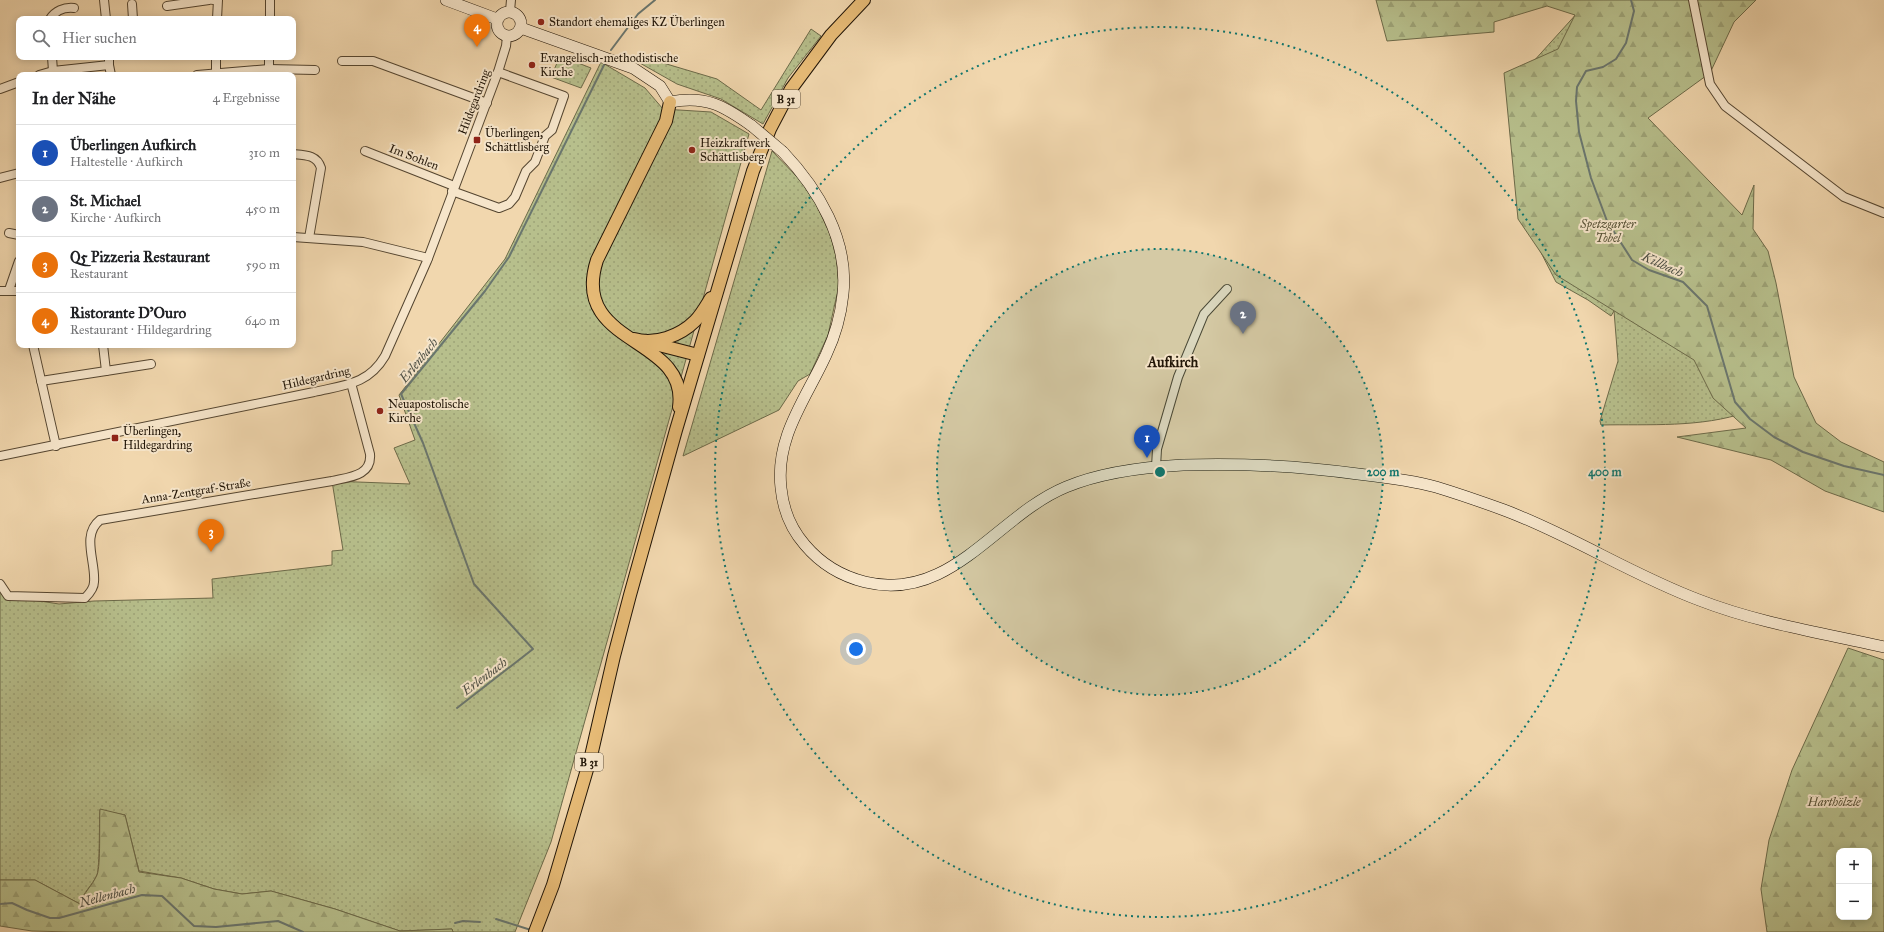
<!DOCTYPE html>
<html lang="de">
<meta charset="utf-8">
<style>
:root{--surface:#fff;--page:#f2f2f2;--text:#202124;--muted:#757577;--line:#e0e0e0;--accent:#8f2418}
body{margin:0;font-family:"IM FELL Great Primer",serif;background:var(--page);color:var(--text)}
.controls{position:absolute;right:12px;bottom:12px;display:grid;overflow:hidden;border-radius:8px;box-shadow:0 2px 10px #0003}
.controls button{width:36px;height:36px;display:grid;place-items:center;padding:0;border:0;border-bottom:1px solid var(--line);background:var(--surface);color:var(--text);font:20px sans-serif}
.you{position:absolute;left:856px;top:649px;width:14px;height:14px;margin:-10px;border:3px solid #fff;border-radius:50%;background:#1a73e8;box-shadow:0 0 0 6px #1a73e833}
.badge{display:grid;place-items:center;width:26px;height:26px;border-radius:50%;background:var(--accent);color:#fff;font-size:13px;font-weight:700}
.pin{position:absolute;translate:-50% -33px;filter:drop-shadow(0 1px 2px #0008)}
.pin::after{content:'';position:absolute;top:21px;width:14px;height:12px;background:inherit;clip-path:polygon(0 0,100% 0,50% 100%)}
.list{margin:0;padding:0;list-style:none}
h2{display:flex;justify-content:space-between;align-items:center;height:52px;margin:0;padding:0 16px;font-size:17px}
h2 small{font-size:13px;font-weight:400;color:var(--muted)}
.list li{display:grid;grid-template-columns:26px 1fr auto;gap:12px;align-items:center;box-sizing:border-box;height:56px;padding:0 16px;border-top:1px solid var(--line)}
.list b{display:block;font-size:15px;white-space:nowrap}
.list p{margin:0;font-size:13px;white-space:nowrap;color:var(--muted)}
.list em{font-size:13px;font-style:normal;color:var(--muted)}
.icon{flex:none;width:22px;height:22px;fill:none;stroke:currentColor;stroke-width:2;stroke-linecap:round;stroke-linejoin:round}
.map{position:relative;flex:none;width:1884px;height:932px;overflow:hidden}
.search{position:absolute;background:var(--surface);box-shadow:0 2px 10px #0003;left:16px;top:16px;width:280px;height:44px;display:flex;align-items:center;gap:10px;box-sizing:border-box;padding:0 14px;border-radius:8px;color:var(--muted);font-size:15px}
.panel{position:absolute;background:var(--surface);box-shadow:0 2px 10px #0003;left:16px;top:72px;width:280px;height:276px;border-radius:8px}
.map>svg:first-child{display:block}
</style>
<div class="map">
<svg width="1884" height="932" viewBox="0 0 1884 932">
<defs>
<pattern id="green-dots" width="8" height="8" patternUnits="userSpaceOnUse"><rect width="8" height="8" fill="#b7bf8c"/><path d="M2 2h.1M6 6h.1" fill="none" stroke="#9da377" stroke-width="1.8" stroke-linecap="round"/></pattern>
<pattern id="forest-firs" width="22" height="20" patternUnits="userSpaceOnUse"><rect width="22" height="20" fill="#b7bf8c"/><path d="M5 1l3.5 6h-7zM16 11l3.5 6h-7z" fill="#9da377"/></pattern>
</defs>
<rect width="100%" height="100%" fill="#f1d7ae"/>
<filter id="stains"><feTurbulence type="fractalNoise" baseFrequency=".005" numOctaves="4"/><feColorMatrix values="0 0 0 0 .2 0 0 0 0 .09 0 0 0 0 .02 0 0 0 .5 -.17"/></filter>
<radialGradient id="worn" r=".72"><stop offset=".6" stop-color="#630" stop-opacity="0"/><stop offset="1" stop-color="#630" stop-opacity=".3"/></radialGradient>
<!-- green -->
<g fill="url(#green-dots)" stroke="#6c6a49">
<path d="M1589,0L1641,117L1747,412C1701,428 1649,424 1601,425L1600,421L1618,361L1614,311L1611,316L1588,300L1556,282L1530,231L1513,84Z"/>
<polygon points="811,29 821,36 788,78 763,124 721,99 677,84 631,58 643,57 717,79 761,110"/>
<polygon points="560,56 591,68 581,88 551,77"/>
<path d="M601,62L645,88L663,109L711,112L749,134L551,842L515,932H453L452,929L400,931L335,909L271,891L242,894L214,889L181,878L139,871L125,815L100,810C99,822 100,866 97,875C92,886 83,892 80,904L35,880H0V584L8,596L59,604L94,601L213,598L212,579L332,565V551L343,550L332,481L410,484L394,448L415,440L399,395L505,259Z"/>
<polygon points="772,151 801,181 816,204 830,234 836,256 839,285 828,335 810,374 798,381 779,410 683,456"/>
</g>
<!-- forest -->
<g fill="url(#forest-firs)" stroke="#6c6a49" fill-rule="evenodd">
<polygon points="1376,0 1756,0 1734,22 1710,73 1648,118 1742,215 1754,185 1753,229 1768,251 1776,283 1794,377 1816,423 1841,442 1884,462 1884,512 1825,491 1771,460 1677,437 1746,428 1713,398 1694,360 1556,275 1518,219 1504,73 1558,49 1575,15 1547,6 1494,22 1494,32 1387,41"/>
<path d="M1848,648L1884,660V932H1767L1761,889L1769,840L1792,770ZM1839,851H1869V917H1839Z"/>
<path d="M100,809L125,815L139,872L181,878L214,889L242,894L271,891L335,909L400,931L452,929L453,932H72L32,931L0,926V880H35L80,904C84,892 92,886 97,875C101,865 99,822 100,809Z"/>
</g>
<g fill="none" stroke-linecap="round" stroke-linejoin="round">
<!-- stream -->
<g stroke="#6a766e" stroke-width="2">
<polyline points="1631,0 1634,11 1626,43 1616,59 1603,67 1586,71 1577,87 1576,101 1579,132 1591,178 1607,221 1632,260 1649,270 1683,282 1707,306 1735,402 1750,419 1774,437 1803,452 1844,466 1884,475"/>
<polyline points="611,50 638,14 655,0"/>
<polyline points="457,708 533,649 474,584 423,443 401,394 485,291 509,257 605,63"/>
<polyline points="0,904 12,903 27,910 50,918 59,918 142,895 162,896 194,926 216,927 278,921 303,932"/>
<polyline points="496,919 531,930"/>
<polyline points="455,923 463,921 480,922"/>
</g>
<!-- street casing -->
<g stroke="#544530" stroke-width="10">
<g id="street">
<polyline points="104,0 106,19"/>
<polyline points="213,0 218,0 217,19"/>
<polyline points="1693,0 1710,84 1725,106 1844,197 1884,213"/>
<polyline points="132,4 133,19"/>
<polyline points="167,6 209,0"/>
<polyline points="510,11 511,0"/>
<path d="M50,19C55,11 64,7 74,8"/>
<polyline points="270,19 270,0"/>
<polyline points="52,57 53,71"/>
<polyline points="342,61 373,61 487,103"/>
<polyline points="109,65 111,75"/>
<polyline points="269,69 269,57"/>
<polyline points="216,74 216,57"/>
<polyline points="39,75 53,71 109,65 109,57"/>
<polyline points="197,75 269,69 315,70"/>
<polyline points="0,89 19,82"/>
<polyline points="365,151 454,186"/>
<path d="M293,154C306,155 317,155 321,168L309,238"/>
<polyline points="0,178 19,173"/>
<polyline points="452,191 499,208 509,204 515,197 526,171 535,162 545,136 552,130 564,96 498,72"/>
<polyline points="9,233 19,235"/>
<polyline points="293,237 363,242 428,258"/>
<polyline points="9,290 19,261"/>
<polyline points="0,291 19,291"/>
<polyline points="33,345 56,446"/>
<polyline points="106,371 151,364"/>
<polyline points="41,381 106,371 103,345"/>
<path d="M0,456L314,392C344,385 368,385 385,356L427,261L498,72L506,46L507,36"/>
<polyline points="1156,467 1157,449 1178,377 1204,314 1227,289"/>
<path d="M0,584L8,596L85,598C89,594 94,588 94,582C96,562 81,535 100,520L332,481C349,477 372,476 370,454L351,383"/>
</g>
</g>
<!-- secondary casing -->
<g stroke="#201406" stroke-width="12">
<g id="secondary">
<polyline points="446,0 497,19"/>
<circle cx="509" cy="24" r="12"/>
<path d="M521,28L633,68L660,86L670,102C706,95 724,106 752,126"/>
<path d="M783,152C818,189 849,240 843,294C841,314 835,336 826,355C806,399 775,437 781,488C783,509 791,529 805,545C821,564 841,576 865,582C951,603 996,516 1066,487C1102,472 1144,467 1183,465C1242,463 1299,466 1358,474C1384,477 1411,480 1436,487C1459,494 1482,502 1504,510C1571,535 1632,575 1699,600C1758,623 1822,633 1884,647"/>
</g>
</g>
<!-- primary casing -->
<g stroke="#201406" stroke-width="14">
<g id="primary">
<path d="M670,102L666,121L597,260C569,347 689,335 679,407"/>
<path d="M634,339C655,345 680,336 695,321C701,315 706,306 711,298"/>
<polyline points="651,343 698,355"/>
<polyline points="535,932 553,885 591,756 614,656 630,595 676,430 753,171 770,129 791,89 831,35 864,0"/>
</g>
</g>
<!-- street -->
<use href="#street" stroke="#f6e5ca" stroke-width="8"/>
<!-- secondary -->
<use href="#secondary" stroke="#f6e5ca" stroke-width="11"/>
<!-- primary -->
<use href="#primary" stroke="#e8bc77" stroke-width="12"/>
<!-- secondary-bridge casing -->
<g stroke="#201406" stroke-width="12" stroke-linecap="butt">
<polyline id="secondary-bridge" points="752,126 783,152"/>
</g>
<!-- secondary-bridge -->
<use href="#secondary-bridge" stroke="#f6e5ca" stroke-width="11"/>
</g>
<!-- distance rings -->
<circle cx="1160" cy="472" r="223" fill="#0f766e" fill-opacity=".12"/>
<g fill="none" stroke="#0f766e" stroke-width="2" stroke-dasharray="2 4">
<circle cx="1160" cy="472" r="223"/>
<circle cx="1160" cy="472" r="445"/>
</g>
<!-- markers -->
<g fill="#8f2418" stroke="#f6e5ca" stroke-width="1.5">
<circle cx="541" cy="22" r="4"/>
<circle cx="532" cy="65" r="4"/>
<rect x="473" y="136" width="8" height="8" rx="2"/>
<circle cx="692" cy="150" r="4"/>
<circle cx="380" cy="411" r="4"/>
<rect x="111" y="434" width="8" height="8" rx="2"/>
</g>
<g text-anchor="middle" stroke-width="4" stroke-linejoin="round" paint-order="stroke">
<!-- shield labels -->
<g fill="#f6e5ca" stroke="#605341" stroke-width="1">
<rect x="772" y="90" width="28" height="18" rx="3"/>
<rect x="575" y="753" width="28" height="18" rx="3"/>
</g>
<g font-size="11" font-weight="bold" fill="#201406">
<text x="786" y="103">B 31</text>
<text x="589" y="766">B 31</text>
</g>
<!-- poi labels -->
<g font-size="12" fill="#201406" stroke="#f6e5ca" text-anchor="start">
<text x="549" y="26">Standort ehemaliges KZ Überlingen</text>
<text x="540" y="62">Evangelisch-methodistische<tspan x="540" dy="14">Kirche</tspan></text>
<text x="485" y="137">Überlingen,<tspan x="485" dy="14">Schättlisberg</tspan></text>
<text x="700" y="147">Heizkraftwerk<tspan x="700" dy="14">Schättlisberg</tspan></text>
<text x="388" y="408">Neuapostolische<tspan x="388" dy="14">Kirche</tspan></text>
<text x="123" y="435">Überlingen,<tspan x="123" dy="14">Hildegardring</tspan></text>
</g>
<!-- street labels -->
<g font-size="12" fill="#201406" stroke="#f6e5ca">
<text transform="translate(474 102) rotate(-69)" y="4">Hildegardring</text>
<text transform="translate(414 157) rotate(21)" y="4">Im Sohlen</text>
<text transform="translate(316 378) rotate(-13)" y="4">Hildegardring</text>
<text transform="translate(196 491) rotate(-9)" y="4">Anna-Zentgraf-Straße</text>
</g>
<!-- park labels -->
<g font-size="12" font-style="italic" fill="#555035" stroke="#f6e5ca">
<text x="1608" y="228">Spetzgarter<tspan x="1608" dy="14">Tobel</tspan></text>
<text x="1834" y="806">Harthölzle</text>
</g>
<!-- water labels -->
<g font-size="13" font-style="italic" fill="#4b4d43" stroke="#f6e5ca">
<text transform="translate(1663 264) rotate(24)" y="5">Killbach</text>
<text transform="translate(418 360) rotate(-51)" y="5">Erlenbach</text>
<text transform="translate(484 676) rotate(-37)" y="5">Erlenbach</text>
<text transform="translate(107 895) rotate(-15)" y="5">Nellenbach</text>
</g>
<!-- quarter labels -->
<g font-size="14" font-weight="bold" fill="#201406" stroke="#f6e5ca">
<text x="1173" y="367">Aufkirch</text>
</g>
</g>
<circle cx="1160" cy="472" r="6" fill="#0f766e" stroke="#f6e5ca" stroke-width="2"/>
<g font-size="12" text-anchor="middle" font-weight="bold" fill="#0f766e" stroke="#f6e5ca" stroke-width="4" stroke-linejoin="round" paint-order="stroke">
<text x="1383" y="476">200 m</text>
<text x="1605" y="476">400 m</text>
</g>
<rect width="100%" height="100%" filter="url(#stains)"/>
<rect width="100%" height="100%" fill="url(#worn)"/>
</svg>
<div class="controls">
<button>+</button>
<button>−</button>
</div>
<div class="you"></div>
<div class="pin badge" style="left:1147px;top:458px;background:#1a4fb4">1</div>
<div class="pin badge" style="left:1243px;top:334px;background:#6b7280">2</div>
<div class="pin badge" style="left:211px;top:552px;background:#e8710a">3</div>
<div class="pin badge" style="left:477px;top:47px;background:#e8710a">4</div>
<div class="search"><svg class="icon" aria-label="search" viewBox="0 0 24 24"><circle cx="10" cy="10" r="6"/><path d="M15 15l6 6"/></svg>Hier suchen</div>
<section class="panel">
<h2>In der Nähe<small>4 Ergebnisse</small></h2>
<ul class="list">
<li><span class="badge" style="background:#1a4fb4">1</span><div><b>Überlingen Aufkirch</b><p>Haltestelle · Aufkirch</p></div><em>310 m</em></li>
<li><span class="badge" style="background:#6b7280">2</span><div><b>St. Michael</b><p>Kirche · Aufkirch</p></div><em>450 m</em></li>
<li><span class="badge" style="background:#e8710a">3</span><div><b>Q5 Pizzeria Restaurant</b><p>Restaurant</p></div><em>590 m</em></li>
<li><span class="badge" style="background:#e8710a">4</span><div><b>Ristorante D'Ouro</b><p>Restaurant · Hildegardring</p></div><em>640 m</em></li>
</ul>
</section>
</div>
